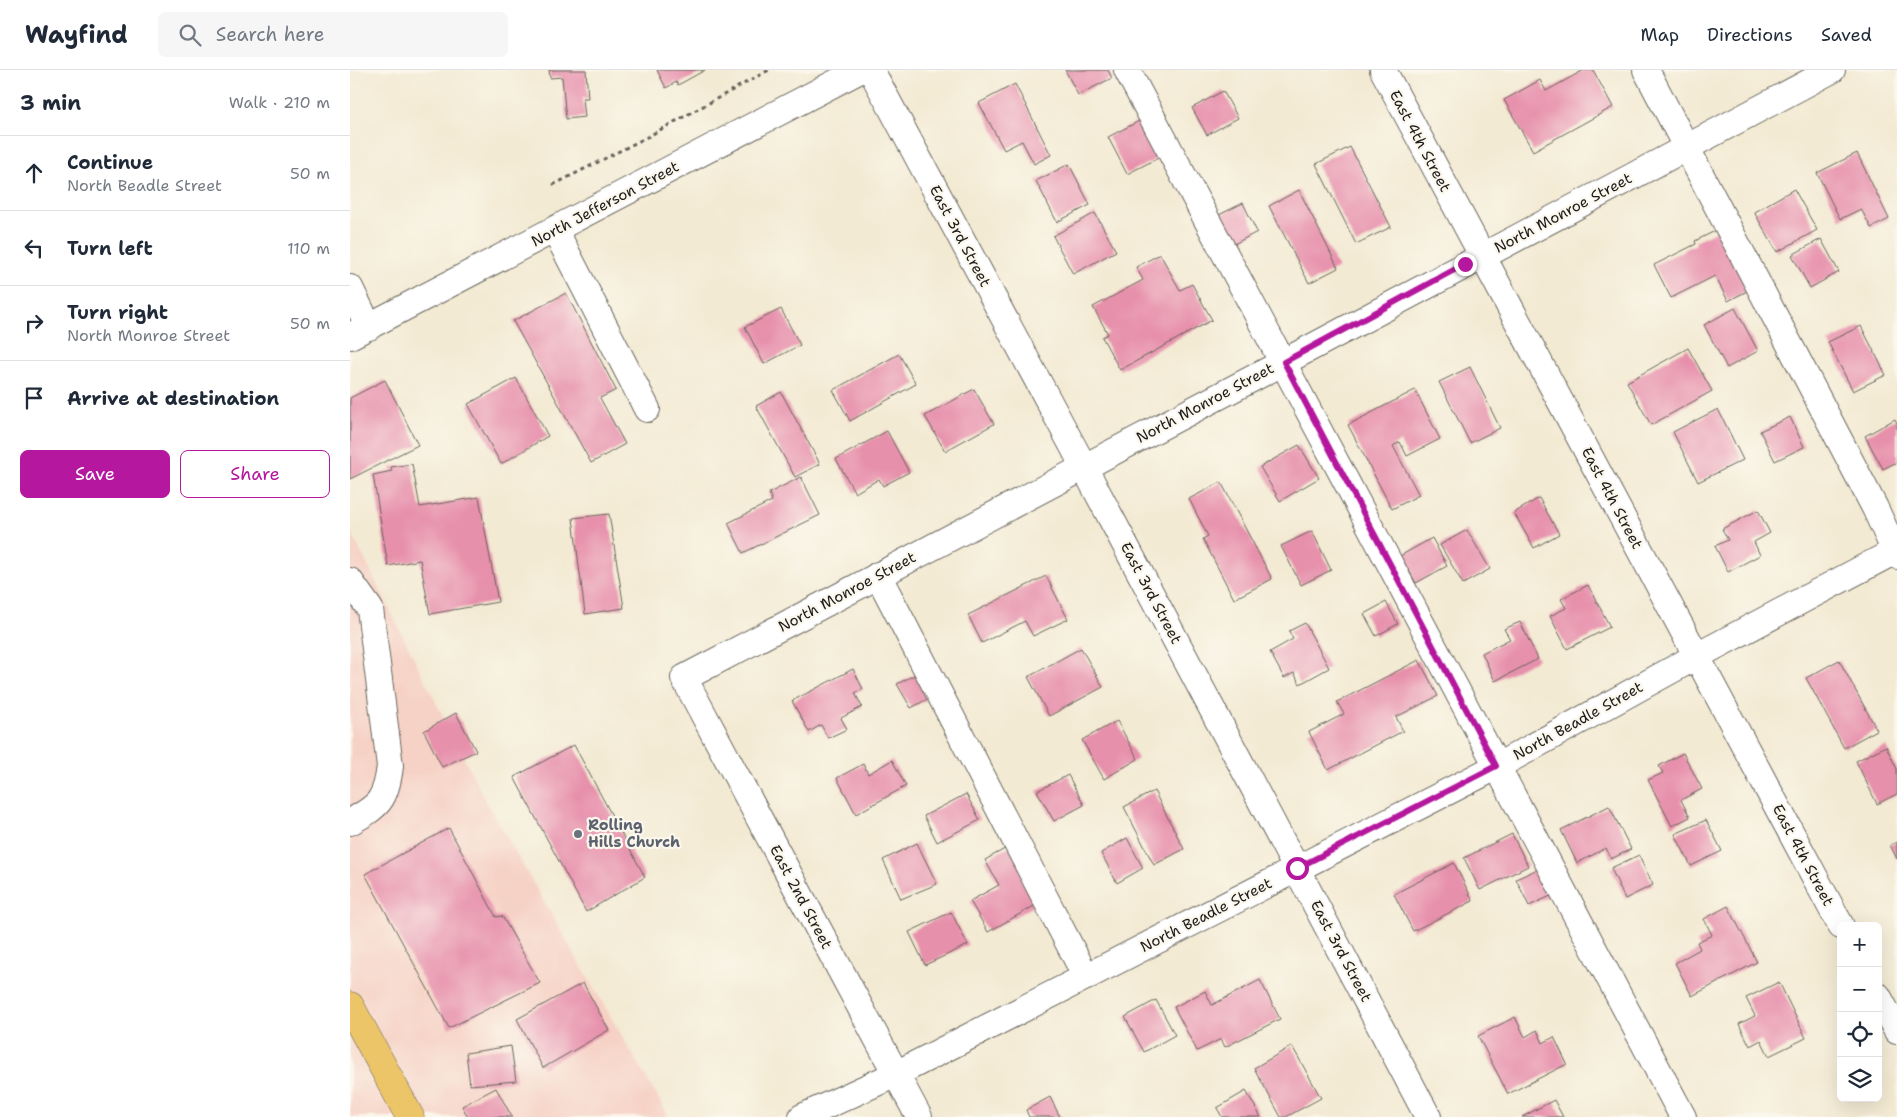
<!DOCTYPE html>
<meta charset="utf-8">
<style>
:root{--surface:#fff;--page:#f6f6f7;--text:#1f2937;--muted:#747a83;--line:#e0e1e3;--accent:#b5179e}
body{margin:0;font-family:"Shantell Sans",sans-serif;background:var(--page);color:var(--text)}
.controls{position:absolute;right:15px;bottom:15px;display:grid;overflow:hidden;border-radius:8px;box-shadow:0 5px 20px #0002}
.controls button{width:45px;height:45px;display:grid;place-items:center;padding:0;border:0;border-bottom:1px solid var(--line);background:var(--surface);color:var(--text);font:25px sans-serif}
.stop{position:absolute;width:15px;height:15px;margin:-11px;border:4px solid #b5179e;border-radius:50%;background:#fff}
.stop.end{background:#b5179e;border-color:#fff;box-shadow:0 1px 5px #0008}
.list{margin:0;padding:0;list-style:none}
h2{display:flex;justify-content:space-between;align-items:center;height:65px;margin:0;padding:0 20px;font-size:21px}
h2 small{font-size:16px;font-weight:400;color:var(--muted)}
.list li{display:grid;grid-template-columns:32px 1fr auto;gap:15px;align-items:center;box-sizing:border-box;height:75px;padding:0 20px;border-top:1px solid var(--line)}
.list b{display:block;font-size:19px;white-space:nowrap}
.list p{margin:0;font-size:16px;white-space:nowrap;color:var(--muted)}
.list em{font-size:16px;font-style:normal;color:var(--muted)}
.actions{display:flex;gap:10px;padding:15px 20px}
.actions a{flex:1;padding:11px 0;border:1px solid var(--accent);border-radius:8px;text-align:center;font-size:18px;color:var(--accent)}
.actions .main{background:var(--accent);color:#fff}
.icon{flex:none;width:28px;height:28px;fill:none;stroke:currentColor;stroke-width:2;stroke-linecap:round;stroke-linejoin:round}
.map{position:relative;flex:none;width:1547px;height:1047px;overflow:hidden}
header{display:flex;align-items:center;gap:30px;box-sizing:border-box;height:70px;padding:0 25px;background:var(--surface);border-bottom:1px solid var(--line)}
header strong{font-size:24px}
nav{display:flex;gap:28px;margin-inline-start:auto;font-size:18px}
.search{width:350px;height:45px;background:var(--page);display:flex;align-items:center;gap:12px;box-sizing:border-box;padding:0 18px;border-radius:8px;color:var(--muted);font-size:19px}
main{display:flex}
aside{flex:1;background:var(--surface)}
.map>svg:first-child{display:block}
</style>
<header>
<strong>Wayfind</strong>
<div class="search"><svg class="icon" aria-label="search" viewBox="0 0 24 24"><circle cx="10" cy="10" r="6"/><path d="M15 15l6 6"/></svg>Search here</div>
<nav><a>Map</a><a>Directions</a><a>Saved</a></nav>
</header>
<main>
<aside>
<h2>3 min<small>Walk · 210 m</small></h2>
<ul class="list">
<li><svg class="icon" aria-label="ahead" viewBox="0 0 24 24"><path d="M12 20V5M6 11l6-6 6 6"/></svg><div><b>Continue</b><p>North Beadle Street</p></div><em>50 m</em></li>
<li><svg class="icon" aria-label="left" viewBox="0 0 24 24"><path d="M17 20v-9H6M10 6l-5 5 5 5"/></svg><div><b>Turn left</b></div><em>110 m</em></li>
<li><svg class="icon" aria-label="right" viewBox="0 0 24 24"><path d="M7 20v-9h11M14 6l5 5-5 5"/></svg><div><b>Turn right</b><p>North Monroe Street</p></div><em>50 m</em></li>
<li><svg class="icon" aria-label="arrive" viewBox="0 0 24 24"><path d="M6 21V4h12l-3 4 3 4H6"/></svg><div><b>Arrive at destination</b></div></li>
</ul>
<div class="actions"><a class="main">Save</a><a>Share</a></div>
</aside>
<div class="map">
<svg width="1547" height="1047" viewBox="0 0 1547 1047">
<rect width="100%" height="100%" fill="#fbf7ec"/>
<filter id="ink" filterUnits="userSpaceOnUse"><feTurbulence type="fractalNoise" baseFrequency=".02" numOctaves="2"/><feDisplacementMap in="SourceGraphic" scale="10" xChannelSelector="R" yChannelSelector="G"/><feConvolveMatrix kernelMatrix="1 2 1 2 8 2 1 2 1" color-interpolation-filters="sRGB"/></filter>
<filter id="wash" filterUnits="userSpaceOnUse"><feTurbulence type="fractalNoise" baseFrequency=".0096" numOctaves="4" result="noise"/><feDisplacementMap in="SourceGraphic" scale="20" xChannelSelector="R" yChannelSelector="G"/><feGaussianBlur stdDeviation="1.12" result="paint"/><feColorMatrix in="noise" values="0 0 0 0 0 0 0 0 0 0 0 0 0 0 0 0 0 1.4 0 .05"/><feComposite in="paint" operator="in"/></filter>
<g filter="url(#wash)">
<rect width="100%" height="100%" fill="#f3ead3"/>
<!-- built -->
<polygon fill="#f6d1c5" points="0,460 135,730 319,1047 0,1047"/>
<g id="blocks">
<!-- building -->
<g fill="#e790ac">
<polygon points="199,0 236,0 238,28 233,28 235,47 216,49 212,7 200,8"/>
<polygon points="307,0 355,0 328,15 326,12 316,18"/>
<polygon points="715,0 758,0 762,8 728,25"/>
<polygon points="1234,0 1243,0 1263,37 1183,81 1154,30 1190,10 1196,21"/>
<polygon points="665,14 701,85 684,94 672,71 654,80 629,33"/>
<polygon points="873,21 888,48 857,65 842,38"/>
<polygon points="793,49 812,86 777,104 758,67"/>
<polygon points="1000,77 1041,157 1006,174 966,94"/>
<polygon points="1507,83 1539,149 1521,158 1511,139 1490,149 1467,103"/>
<polygon points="719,94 740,135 707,152 686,111"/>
<polygon points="1444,119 1467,160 1427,182 1404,142"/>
<polygon points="949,120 988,198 959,213 919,136"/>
<polygon points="893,133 907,162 884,174 869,145"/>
<polygon points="745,143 766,181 723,204 703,166"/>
<polygon points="1369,159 1399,220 1378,231 1365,206 1321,228 1304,195 1346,174 1345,171"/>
<polygon points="1471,169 1489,202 1460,218 1442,185"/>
<polygon points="810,184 830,220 842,214 862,250 770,300 752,267 758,264 743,237 793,210 786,197"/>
<polygon points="216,223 266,320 250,328 275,374 241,393 163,251"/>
<polygon points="1385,238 1408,281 1377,298 1354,255"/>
<polygon points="431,239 450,275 414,294 395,257"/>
<polygon points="1511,256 1536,305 1503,321 1478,272"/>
<polygon points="1338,278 1362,321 1301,355 1277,312"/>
<polygon points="549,284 566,314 500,351 483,320"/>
<polygon points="1120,297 1150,358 1120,373 1089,312"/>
<polygon points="166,308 198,366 151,394 118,334"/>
<polygon points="35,310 68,375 0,409 0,328"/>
<polygon points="624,319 644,354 595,381 575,346"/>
<polygon points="1065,320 1090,369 1057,386 1050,372 1043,376 1069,425 1042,439 998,355"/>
<polygon points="431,322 470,394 445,407 406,336"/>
<polygon points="1368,339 1393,390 1348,412 1323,362"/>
<polygon points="1440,347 1454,377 1425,391 1410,361"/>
<polygon points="1545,349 1547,353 1547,392 1533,399 1515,366"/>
<polygon points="537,361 559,402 533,416 529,409 505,423 486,389"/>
<polygon points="949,375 969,408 930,431 910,397"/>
<polygon points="62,394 70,437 129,427 148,532 80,544 70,490 38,496 23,405 42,401 41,397"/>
<polygon points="451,407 470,445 393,483 378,453 422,431 419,423"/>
<polygon points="871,412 922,509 884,529 853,469 858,466 839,429"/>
<polygon points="1189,428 1209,464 1184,478 1164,443"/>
<polygon points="1408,440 1420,463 1404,472 1410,485 1378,502 1365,476 1378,470 1372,459"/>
<polygon points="259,444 274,538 235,544 223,448"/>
<polygon points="1117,460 1140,499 1113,514 1090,475"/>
<polygon points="962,461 981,500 951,515 931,476"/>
<polygon points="1082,468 1097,496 1066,513 1050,486"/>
<polygon points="696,506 718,549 683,566 675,551 632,573 618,545"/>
<polygon points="1238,515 1260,557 1217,579 1200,546 1216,538 1211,529"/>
<polygon points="1036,532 1048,554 1026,566 1014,544"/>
<polygon points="1170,552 1188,589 1145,611 1132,583 1160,569 1154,559"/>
<polygon points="955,553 979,598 950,614 944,603 934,608 920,582 943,569 939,561"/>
<polygon points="731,578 753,617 699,646 678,607"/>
<polygon points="1069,590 1088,626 1046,647 1053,661 978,700 959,662 994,644 987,632"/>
<polygon points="1489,590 1527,660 1494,678 1456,608"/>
<polygon points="503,599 513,619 505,623 512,637 491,648 497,659 478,668 471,655 459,662 442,631"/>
<polygon points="570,602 583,626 561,638 547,614"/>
<polygon points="106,643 126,681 92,697 74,661"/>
<polygon points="767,651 788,689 754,709 732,670"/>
<polygon points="224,675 295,807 236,842 164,707"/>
<polygon points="1536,676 1547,699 1547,724 1527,734 1506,691"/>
<polygon points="1333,683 1352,719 1331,730 1340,747 1322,756 1298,710 1313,703 1309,696"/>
<polygon points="542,690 556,716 506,744 487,708 513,694 518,704"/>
<polygon points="718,705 734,735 704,751 687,721"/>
<polygon points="804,721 834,779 804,795 774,737"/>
<polygon points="616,724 630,750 587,772 574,746"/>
<polygon points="1259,736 1281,779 1261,789 1256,778 1227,793 1211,760"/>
<polygon points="1356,750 1372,781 1341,796 1325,764"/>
<polygon points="99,758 146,847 152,846 190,913 99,958 15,804"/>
<polygon points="1162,764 1178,796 1130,820 1114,788"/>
<polygon points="777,768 793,798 767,813 751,783"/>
<polygon points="1547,772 1547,789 1540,775"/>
<polygon points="567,773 587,814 551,829 533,790"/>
<polygon points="660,776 691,832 638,862 620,831 649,815 635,790"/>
<polygon points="1289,785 1303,815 1275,829 1261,798"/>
<polygon points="1104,793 1123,831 1063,861 1044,824"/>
<polygon points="1192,797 1205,824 1179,836 1166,809"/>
<polygon points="1378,836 1407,892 1342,926 1325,893 1350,879 1347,872 1362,865 1354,849"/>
<polygon points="601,842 618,875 575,895 559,862"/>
<polygon points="910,910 930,949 875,977 871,969 847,981 824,937 855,921 862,935"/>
<polygon points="1429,912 1456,968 1419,986 1411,970 1400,976 1389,954 1405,946 1396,928"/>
<polygon points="233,913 259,960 193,998 167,949"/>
<polygon points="806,930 825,965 794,982 775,947"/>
<polygon points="1165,947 1175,967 1187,960 1193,973 1204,967 1217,994 1158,1024 1128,966"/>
<polygon points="161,976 166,1011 120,1015 116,983"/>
<polygon points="942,976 971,1028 936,1047 931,1047 904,998"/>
<polygon points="146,1018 162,1047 118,1047 112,1036"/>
<polygon points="896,1021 911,1047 872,1047 867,1038"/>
<polygon points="700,1027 710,1047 679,1047 676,1040"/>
<polygon points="1204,1030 1213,1047 1172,1047"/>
</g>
</g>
</g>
<g filter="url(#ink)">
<use href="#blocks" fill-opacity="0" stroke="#67645c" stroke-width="1"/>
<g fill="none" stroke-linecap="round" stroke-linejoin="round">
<!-- minor casing -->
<g stroke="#67645c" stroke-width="28">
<g id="minor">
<polyline points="521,0 734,397 1078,1047"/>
<path d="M777,0C964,348 1147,699 1333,1047"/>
<polyline points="1033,0 1491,856"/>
<polyline points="1296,0 1525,438 1547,486"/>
<polyline points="205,160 297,339"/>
<polyline points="0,218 19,257"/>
<polyline points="0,266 510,0"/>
<polyline points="528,505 736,907"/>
<path d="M0,511L20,539L40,696C36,730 29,736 0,752"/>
<polyline points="1528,926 1547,961"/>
<polyline points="452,1047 546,1004 1146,697 1347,586 1547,480"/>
<polyline points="569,1047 334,608 934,292 1482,0"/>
</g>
</g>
<!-- major casing -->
<g stroke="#67645c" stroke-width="29">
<polyline id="major" points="0,936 60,1047"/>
</g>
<!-- path -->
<polyline stroke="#67645c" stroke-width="3" stroke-dasharray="4 4" stroke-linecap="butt" points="203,115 297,67 419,0"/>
<!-- minor -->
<use href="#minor" stroke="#fff" stroke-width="26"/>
<!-- major -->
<use href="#major" stroke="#edc569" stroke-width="28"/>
</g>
</g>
<g fill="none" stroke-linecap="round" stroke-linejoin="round" filter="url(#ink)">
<!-- route -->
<polyline stroke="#b5179e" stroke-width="6" points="947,798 1146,696 934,292 1115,194"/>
</g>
<!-- markers -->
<circle fill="#6b7280" stroke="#fbf7ec" stroke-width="2" cx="228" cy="764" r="5"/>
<g text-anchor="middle" stroke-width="4.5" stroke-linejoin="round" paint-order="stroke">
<!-- street labels -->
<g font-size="15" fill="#1c1c1c" stroke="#fbf7ec">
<text transform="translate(1070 71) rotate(62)" y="5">East 4th Street</text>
<text transform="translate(255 134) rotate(-28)" y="5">North Jefferson Street</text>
<text transform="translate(1213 143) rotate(-28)" y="5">North Monroe Street</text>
<text transform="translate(610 166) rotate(62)" y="5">East 3rd Street</text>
<text transform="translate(855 333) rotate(-28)" y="5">North Monroe Street</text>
<text transform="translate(1262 428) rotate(62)" y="5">East 4th Street</text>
<text transform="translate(497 522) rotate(-28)" y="5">North Monroe Street</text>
<text transform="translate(801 523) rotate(62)" y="5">East 3rd Street</text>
<text transform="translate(1228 651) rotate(-29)" y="5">North Beadle Street</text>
<text transform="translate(1453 785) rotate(62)" y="5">East 4th Street</text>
<text transform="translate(451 827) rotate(62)" y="5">East 2nd Street</text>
<text transform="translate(856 845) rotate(-27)" y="5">North Beadle Street</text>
<text transform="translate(991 881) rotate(62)" y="5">East 3rd Street</text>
</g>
<!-- worship labels -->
<g font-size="15" font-weight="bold" fill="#5b616d" stroke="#fbf7ec" text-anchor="start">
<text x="238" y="760">Rolling<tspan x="238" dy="17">Hills Church</tspan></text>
</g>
</g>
</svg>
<div class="controls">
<button>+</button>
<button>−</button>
<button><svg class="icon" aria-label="locate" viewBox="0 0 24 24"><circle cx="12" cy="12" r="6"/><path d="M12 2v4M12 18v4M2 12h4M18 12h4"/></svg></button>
<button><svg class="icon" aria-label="layers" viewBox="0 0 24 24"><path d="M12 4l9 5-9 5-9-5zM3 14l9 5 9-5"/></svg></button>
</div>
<div class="stop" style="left:947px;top:798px"></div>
<div class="stop end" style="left:1115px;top:194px"></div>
</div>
</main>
